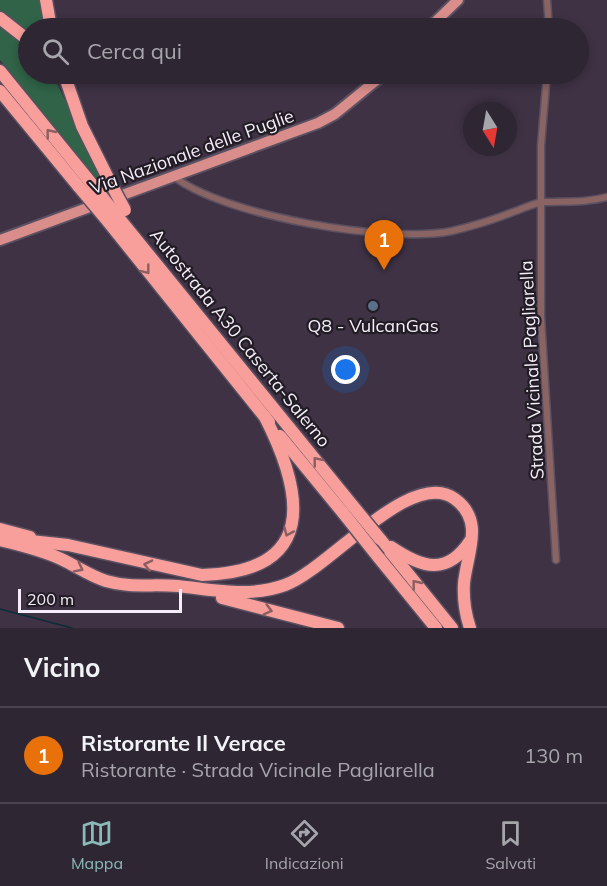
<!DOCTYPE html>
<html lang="it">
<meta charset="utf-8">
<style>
:root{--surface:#2e2633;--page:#362e3b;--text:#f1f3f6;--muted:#a7a5ac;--line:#49434e;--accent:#8bbbb9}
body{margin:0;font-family:Mulish,sans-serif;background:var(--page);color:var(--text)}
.compass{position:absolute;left:463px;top:102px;width:54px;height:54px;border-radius:50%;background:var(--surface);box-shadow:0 3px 9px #0003;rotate:169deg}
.scale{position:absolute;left:18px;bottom:15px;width:164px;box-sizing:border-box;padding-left:6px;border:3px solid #f5eefa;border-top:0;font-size:16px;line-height:21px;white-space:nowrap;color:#f5eefa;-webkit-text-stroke:4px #221c25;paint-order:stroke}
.you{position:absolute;left:346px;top:370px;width:21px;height:21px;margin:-15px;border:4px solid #fff;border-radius:50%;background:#1a73e8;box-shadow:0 0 0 9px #1a73e833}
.badge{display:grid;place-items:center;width:39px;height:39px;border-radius:50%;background:var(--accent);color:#fff;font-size:20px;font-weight:700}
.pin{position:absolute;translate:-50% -50px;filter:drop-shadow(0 2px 3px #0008)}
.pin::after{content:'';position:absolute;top:32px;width:21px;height:18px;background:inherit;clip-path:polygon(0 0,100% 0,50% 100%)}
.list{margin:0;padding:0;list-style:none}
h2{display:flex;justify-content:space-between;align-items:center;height:78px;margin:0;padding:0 24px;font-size:26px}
h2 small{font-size:20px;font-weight:400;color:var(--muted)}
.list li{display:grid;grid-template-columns:39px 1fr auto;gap:18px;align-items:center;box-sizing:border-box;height:96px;padding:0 24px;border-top:2px solid var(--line)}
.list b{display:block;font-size:22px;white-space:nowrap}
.list p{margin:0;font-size:20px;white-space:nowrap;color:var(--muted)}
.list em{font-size:20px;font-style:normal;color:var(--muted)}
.icon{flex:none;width:33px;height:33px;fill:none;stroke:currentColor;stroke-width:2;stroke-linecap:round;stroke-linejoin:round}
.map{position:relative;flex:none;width:607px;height:628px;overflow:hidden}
.search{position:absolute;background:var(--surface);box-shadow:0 3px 9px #0003;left:18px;right:18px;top:18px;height:66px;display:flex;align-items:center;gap:15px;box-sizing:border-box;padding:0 21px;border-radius:33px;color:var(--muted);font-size:22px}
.sheet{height:174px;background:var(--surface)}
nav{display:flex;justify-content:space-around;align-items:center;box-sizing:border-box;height:84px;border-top:2px solid var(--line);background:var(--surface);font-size:16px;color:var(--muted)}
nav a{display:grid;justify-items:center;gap:3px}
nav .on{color:var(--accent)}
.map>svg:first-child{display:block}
</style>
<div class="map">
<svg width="607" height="628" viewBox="0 0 607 628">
<rect width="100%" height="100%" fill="#3e3244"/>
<!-- green -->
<g fill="#306347">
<polygon points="0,0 45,0 50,28 28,28 28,36 0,15"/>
<polygon points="0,22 18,40 28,44 28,74 51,74 55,80 105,179 108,185 104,188 0,60"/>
</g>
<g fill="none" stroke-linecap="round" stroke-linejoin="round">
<!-- stream -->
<polyline stroke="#0c2c38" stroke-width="1.5" points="0,609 72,628"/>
<!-- street casing -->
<g stroke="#5b5061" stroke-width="9">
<g id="street">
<polyline points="547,0 549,28"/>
<polyline points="547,74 541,145 541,317 556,560"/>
<path d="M173,176C224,216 388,244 452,231C473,226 493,220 513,212C522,209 534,203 543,202C565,201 585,203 607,197"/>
</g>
</g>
<!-- primary casing -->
<g stroke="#5b5061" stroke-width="14">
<g id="primary">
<polyline points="429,28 458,0"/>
<polyline points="0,240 318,123 335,114 384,74"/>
</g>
</g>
<!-- highway casing -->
<g stroke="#5b5061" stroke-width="15">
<g id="highway">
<polyline points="46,0 51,28"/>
<polyline points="0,18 28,40"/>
<polyline points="0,71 87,178"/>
<polyline points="64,74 82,126 110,182"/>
<polyline points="0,91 79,187"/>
<polyline points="118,217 353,506"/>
<polyline points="110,224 269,422"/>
<polyline points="280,436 344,514"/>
<polyline points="0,529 30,537"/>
<polyline points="380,539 452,628"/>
<path d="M0,540C20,545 42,550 61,559C76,566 90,576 106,581C130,588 152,584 178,586C215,590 249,598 285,585C328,570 412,466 455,499C485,521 467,553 464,583C463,599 465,613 470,628"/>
<path d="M21,540L68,545L202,575C317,572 305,496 265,417"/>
<path d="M391,547C422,568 447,576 470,541"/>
<polyline points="379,558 436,628"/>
<polyline points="222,598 338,628"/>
</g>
</g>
<!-- street -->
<use href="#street" stroke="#896463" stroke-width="6"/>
<!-- primary -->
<use href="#primary" stroke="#d98e8c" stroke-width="10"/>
<!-- highway -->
<use href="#highway" stroke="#f89f9c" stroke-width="12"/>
<!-- highway-bridge casing -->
<g stroke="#5b5061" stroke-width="15" stroke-linecap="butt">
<g id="highway-bridge">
<polyline points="87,178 118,217"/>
<polyline points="110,182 125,210"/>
<polyline points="79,187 110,224"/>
<polyline points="353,506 380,539"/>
<polyline points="344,514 379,558"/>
</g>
</g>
<!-- highway-bridge -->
<use href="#highway-bridge" stroke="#f89f9c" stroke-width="12"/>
</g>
<!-- one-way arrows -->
<defs><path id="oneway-chevron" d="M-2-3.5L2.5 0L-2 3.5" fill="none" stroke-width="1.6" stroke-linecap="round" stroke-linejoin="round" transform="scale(1.5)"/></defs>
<g stroke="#8d5e60">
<use href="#oneway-chevron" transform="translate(50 133) rotate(-129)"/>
<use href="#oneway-chevron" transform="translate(146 270) rotate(52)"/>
<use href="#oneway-chevron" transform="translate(317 461) rotate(-129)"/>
<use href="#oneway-chevron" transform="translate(288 532) rotate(114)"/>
<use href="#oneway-chevron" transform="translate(148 565) rotate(-167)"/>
<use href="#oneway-chevron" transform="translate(79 568) rotate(27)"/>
<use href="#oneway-chevron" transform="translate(416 584) rotate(-129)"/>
<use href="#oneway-chevron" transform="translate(268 610) rotate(15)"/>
</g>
<!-- markers -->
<circle fill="#5c6f8a" stroke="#221c25" stroke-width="2" cx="373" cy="306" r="6"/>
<g text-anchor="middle" stroke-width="4.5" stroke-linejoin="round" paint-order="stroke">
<!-- street labels -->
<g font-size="18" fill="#f5eefa" stroke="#221c25">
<text transform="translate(192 152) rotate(-20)" y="6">Via Nazionale delle Puglie</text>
<text transform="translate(240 338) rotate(51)" y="6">Autostrada A30 Caserta-Salerno</text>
<text transform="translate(532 370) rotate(-93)" y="6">Strada Vicinale Pagliarella</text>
</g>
<!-- poi labels -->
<g font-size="18" fill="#f5eefa" stroke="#221c25">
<text x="373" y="332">Q8 - VulcanGas</text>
</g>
</g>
</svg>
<svg class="compass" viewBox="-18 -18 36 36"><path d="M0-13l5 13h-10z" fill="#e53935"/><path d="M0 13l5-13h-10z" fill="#a7a5ac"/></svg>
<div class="scale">200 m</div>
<div class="you"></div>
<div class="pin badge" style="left:384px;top:270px;background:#e8710a">1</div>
<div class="search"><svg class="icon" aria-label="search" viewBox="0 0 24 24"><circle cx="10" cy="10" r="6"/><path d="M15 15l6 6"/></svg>Cerca qui</div>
</div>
<section class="sheet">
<h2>Vicino<small></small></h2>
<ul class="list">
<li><span class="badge" style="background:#e8710a">1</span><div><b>Ristorante Il Verace</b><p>Ristorante · Strada Vicinale Pagliarella</p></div><em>130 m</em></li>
</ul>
</section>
<nav>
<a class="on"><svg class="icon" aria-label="map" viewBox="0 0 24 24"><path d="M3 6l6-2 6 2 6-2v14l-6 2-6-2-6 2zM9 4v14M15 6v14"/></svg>Mappa</a>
<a><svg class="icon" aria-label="directions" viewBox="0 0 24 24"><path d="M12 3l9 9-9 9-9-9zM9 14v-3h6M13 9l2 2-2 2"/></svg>Indicazioni</a>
<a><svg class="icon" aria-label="saved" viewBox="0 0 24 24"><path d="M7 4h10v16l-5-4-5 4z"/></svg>Salvati</a>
</nav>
